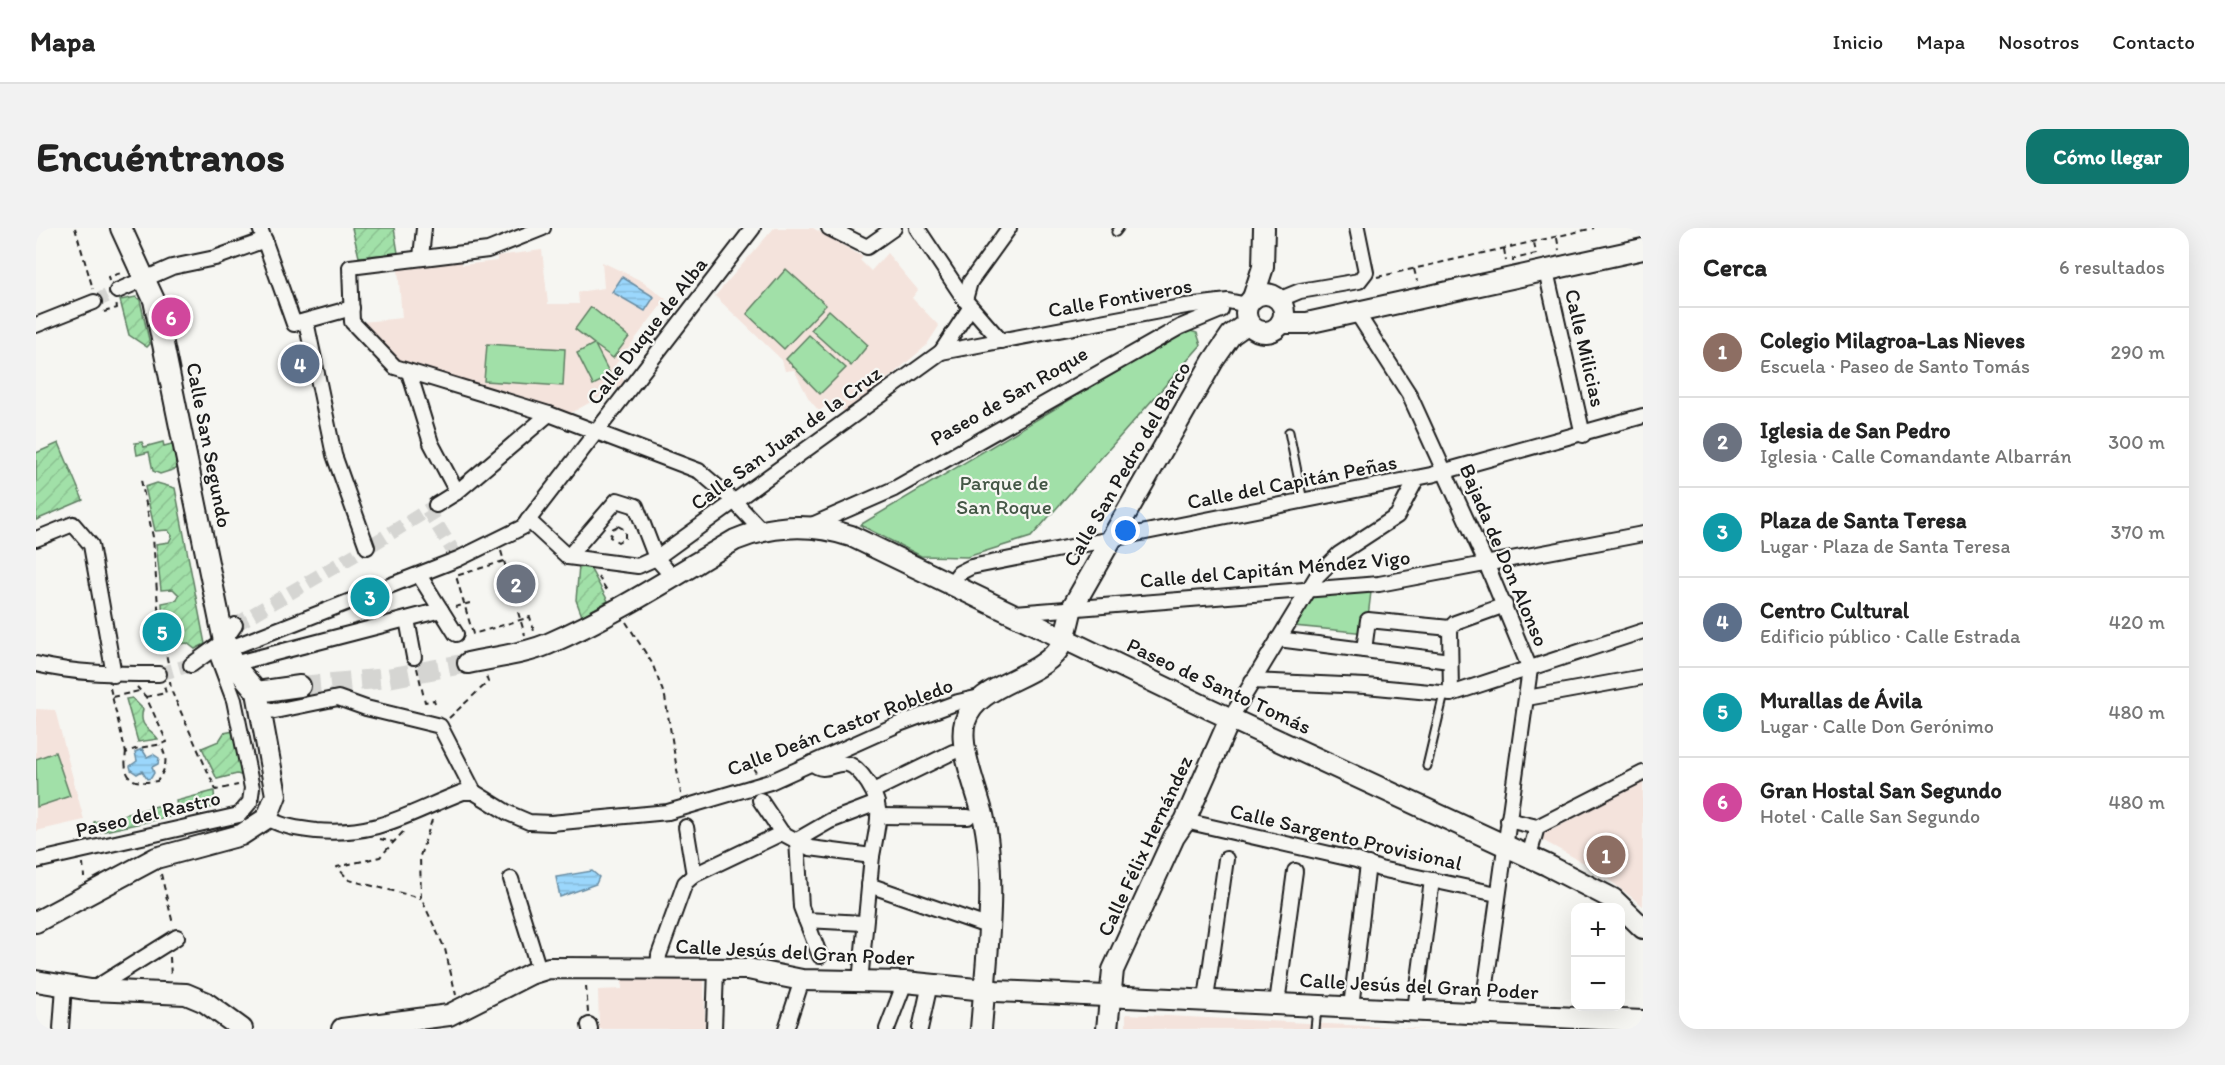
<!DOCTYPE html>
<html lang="es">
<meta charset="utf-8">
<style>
:root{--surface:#fff;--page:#f2f2f2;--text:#222;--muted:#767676;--line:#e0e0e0;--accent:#0f766e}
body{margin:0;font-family:Itim,sans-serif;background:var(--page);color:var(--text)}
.controls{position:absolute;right:18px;bottom:18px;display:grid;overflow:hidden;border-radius:12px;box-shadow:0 6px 24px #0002}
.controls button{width:54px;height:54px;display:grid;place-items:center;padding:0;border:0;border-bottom:2px solid var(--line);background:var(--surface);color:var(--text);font:30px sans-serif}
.you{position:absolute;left:1090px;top:303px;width:21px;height:21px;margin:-15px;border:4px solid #fff;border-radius:50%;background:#1a73e8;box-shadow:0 0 0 9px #1a73e833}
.badge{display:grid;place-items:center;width:39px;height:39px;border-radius:50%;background:var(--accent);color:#fff;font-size:20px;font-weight:700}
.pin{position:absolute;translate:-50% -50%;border:3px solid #fff;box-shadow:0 2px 6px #0006}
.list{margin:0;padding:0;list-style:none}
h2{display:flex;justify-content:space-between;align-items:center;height:78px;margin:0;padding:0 24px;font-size:26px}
h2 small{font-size:20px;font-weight:400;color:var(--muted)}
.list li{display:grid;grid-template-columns:39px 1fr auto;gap:18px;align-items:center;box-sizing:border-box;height:90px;padding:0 24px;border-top:2px solid var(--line)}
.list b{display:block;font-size:22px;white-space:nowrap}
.list p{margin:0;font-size:20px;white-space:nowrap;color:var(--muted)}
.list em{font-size:20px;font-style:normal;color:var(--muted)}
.map{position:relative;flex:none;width:1607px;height:801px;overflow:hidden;border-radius:18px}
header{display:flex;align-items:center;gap:36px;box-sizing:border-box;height:84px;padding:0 30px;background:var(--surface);border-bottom:2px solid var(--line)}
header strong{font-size:28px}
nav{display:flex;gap:33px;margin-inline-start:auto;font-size:21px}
.intro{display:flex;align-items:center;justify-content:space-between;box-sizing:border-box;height:144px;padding:0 36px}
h1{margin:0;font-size:42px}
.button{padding:15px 27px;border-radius:18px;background:var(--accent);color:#fff;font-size:21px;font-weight:700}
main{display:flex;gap:36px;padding:0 36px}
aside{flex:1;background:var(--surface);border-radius:18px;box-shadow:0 6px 24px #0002}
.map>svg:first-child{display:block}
</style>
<header>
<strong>Mapa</strong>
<nav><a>Inicio</a><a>Mapa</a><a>Nosotros</a><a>Contacto</a></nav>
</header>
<div class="intro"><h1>Encuéntranos</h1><a class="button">Cómo llegar</a></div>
<main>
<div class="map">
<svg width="1607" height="801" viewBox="0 0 1607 801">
<defs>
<pattern id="garden-furrows" width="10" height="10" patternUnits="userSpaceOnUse" patternTransform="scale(1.5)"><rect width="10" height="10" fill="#a1e0a8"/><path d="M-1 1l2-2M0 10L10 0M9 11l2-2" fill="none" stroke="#8ac090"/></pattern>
<pattern id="water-rules" width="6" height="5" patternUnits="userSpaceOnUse" patternTransform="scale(1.5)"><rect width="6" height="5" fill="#9bd7fc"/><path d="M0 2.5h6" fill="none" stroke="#85b8d7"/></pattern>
</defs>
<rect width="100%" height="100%" fill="#f6f6f2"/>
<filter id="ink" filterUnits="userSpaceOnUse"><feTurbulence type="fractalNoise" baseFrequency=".0167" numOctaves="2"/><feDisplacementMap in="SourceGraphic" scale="12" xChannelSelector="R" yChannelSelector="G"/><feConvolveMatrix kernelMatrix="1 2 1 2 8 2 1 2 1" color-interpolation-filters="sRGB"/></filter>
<g filter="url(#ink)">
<!-- built -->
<g fill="#f4e3dc">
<polygon points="738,0 777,0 827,29 824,32 835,43 851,25 882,62 876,70 903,98 890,118 810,186 798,172 783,183 773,171 758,142 749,143 746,132 679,68"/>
<polygon points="506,22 512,76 543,76 542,64 568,60 566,34 608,54 630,71 579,137 589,155 535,185 375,140 351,125 326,94 366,90 362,41 426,33 426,37 461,33 461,28"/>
<polygon points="0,481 19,482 48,592 0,603"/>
<polygon points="1607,554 1607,678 1559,641 1506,612 1508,606"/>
<polygon points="586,749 668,749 669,801 563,801 562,762 586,761"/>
<polygon points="1090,786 1392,801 1090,801"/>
</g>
<!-- park -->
<g fill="#a1e0a8" stroke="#5e7e62" stroke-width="1.5">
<polygon points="750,41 790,77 748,121 711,86"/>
<polygon points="555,79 593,109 577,130 559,117 575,148 557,157 541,125 558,116 539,101"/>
<polygon points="793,82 832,117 815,138 775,102"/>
<polygon points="1151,102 1161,105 1165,117 995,309 931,329 885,328 824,297"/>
<polygon points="773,107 810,140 784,166 750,131"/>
<polygon points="451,116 529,121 527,158 448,153"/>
<polygon points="1335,364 1330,405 1258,398 1276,368"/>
<polygon points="19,524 34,568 1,579 0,531"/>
</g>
<!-- garden -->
<g fill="url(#garden-furrows)" stroke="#5e7e62" stroke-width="1.5">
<polygon points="316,0 358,0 362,25 323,29"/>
<polygon points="100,69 104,72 114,116 111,119 93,107 84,72"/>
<polygon points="106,214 108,219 127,214 128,218 140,215 146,239 124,246 117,243 113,224 101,227 99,215"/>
<polygon points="23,215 47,272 0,292 0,225"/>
<polygon points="121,255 139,260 169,416 159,421 151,415 133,418 127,393 126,375 141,372 143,367 137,361 125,362 120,316 133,314 136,308 132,302 119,303 109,259"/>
<polygon points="543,338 554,340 572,373 546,388 540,372"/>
<path d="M96,470L107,481C102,500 115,500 122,511L102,514L90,471Z"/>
<polygon points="198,503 207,548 201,546 181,551 166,520 183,513 188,505"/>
<polygon points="178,563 179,579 55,606 58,594 77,590 83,596 88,591 87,587 129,576 130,580 136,582 141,578 140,573"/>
</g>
<!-- water -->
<g fill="url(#water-rules)" stroke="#688ca2" stroke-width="1.5">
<polygon points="586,49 618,69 609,83 576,64"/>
<polygon points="106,521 111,529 117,526 123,530 122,536 116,539 118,545 115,550 111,551 106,543 101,546 95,542 94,538 101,533 99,524"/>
<polygon points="556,643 563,649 560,656 524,669 520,649"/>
</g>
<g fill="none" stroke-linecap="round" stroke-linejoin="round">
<!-- street-tunnel -->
<g stroke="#d5d5d2" stroke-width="14" stroke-dasharray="14 7" stroke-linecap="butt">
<polyline points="58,74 81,63"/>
<polyline points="337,316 392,282 422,331"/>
<polyline points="199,397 327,322"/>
<polyline points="123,446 155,437"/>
</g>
<!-- secondary-tunnel -->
<polyline stroke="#d5d5d2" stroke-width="20" stroke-dasharray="20 10" stroke-linecap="butt" points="264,458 352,450 432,435"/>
<!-- lane casing -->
<g stroke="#1c1c1c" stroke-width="11">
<g id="lane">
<polyline points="1080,4 1083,0"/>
<polyline points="1253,204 1267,273"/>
<polyline points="1391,538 1408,466"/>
<polyline points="1279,801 1281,780"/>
</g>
</g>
<!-- street casing -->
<g stroke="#1c1c1c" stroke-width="18">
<g id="street">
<polyline points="224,0 258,96 316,80"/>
<polyline points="507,0 452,22 314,39 316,94 359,139 513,186 663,243 698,273 725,302"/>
<polyline points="793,0 831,19 858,0"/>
<polyline points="881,0 929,72"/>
<polyline points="385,29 388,0"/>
<polyline points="1510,43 1547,207"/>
<polyline points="81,63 136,39 179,30 229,12"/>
<polyline points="1242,72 1264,63 1323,53 1330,44 1321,0"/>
<polyline points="1321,85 1373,166 1450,335 1494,441 1446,785"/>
<polyline points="270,93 298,227 331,319"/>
<polyline points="0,97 58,74"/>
<polyline points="965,113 929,72 934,54 973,0"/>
<polyline points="905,124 1150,78 1192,73 1211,77"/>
<polyline points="373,144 395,215 421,264"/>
<polyline points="400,277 421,264 513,186"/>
<polyline points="492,292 532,329 602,338 620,330 905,124 934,80"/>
<polyline points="776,297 858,261 1144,99 1185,82 1183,74"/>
<polyline points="0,311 37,296 55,317 78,447"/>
<polyline points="532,329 581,272 600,278 620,330 637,349"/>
<polyline points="383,347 420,406"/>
<polyline points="915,355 923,345 935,339 1395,247 1607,188"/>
<polyline points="979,385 1343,356 1607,306"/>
<polyline points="371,391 378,429"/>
<polyline points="1414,400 1415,466"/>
<polyline points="1242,411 1414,433"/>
<polyline points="188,413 197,419 422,331 487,299 717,0"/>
<polyline points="1328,422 1332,392 1414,400 1419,395 1469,377"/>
<path d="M0,436C40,446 82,446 123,446"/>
<polyline points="197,436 405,382"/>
<polyline points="155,437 188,413 199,397"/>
<polyline points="1216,453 1330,458 1415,466 1607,403"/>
<polyline points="1491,470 1607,449"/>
<polyline points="223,479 239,483 302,470 330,480 404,498 438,564"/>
<polyline points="1194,491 1281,348 1303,326 1361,288 1381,250"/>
<path d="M776,535C789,547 797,533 811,536C818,537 822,543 826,547C850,576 842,594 836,628"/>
<polyline points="839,562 917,524"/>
<polyline points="724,572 746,605 774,620 836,628 824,754"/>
<polyline points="843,588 932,589"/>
<path d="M231,590C247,599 263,601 280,603C343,608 372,585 427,564H438L472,585L493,594L515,595L632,584L734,554L863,496L922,474L944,469"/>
<polyline points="1472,592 1501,599 1607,545"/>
<polyline points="1149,593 1320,632 1344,641 1461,666"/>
<polyline points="650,599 658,647"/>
<polyline points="1493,628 1501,599"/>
<polyline points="0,633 203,587 214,574 216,560 198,472 179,421"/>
<polyline points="475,651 503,742"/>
<polyline points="833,657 951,698"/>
<polyline points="770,692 784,728"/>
<polyline points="828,695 770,692 765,679 761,612 794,593 841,575"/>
<polyline points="622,741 623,727 649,655 658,647 746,605"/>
<polyline points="56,762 141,709"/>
<polyline points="1170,771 1190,631"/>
<polyline points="1241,775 1259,643"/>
<polyline points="1315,779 1332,636"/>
<polyline points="1379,782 1396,652"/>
<polyline points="553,797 554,801"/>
<polyline points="25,801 28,758"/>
<polyline points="678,801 680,741"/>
<polyline points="750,801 766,752"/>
<polyline points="851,801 869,754"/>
<polyline points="884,801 894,756"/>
</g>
</g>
<!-- secondary casing -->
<g stroke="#1c1c1c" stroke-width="24">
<g id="secondary">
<polyline points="85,0 118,72 188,413 197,436 221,464"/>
<circle cx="1229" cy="85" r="19"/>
<polyline points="1217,70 1227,39 1228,0"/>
<polyline points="1245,95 1271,95 1607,21"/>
<path d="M432,435C458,429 486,427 512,416C577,388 638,348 699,312C738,296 776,295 815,308L1174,481L1511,637L1577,671L1607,700"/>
<polyline points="221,464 264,458"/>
<polyline points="0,694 120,630 205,607 231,590 240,567 221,464"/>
<polyline points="0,753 55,762 150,766 169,774 206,801"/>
<polyline points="306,801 413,787 494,746 513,740 712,741 766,752 869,754 960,763 1607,793"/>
<path d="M945,801C950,735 962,651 947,587C941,562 922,518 929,494C940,456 998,452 1021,423C1030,412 1032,394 1036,380L1177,133L1195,107L1212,95"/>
<polyline points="1071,801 1077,742 1138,609 1149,593 1194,491"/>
</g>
</g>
<!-- path -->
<g stroke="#1c1c1c" stroke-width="2" stroke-dasharray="6 4.5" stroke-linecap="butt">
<polyline points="39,0 57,61"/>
<polyline points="1521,10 1523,22"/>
<polyline points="1468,21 1470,33"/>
<polyline points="1477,34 1477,31 1500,26 1498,14"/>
<polyline points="1378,41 1381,53"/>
<polyline points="1341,49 1558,0"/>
<polyline points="73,53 72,49 85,45"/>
<polyline points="68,84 81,80 80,75"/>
<polyline points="105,252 117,309 123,392 132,435"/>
<polygon points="582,298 589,302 589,310 582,314 574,309 576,301"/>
<polyline points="465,323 470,340"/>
<polyline points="468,333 420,348 437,406 494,389 498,403"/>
<polyline points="562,348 573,366"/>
<polyline points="419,379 434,375"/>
<polyline points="482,384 489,407"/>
<polyline points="590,394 616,435 629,469 645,566"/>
<polyline points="381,440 389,474 398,472 399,475"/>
<polyline points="134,453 135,462 180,562 202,557"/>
<path d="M74,460L90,525C104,517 116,520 131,514L110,469L101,459"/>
<polyline points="76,469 103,463"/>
<polyline points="110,469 130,465 128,458"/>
<polyline points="413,490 452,454 450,448"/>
<path d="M90,523C87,550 94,557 121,553C130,542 133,530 124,517"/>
<polyline points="709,539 715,536 720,545"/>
<polyline points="396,592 384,628 385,670 409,721 420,767"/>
<polyline points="367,604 344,629 301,639 313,652 385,670"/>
<polyline points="344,611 358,614"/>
<polyline points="47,635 48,649"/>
<polyline points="125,646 137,696"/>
<polyline points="134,729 135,750"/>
<polyline points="550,758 552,785"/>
</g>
<!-- lane -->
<use href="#lane" stroke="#f6f6f2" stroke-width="7"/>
<!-- street -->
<use href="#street" stroke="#f6f6f2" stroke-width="14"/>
<!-- secondary -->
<use href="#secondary" stroke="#f6f6f2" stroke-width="20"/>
</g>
</g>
<g text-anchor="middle" stroke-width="4.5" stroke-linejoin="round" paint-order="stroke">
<!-- street labels -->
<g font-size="21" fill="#1c1c1c" stroke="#f6f6f2">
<text transform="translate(1084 70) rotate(-10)" y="7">Calle Fontiveros</text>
<text transform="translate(611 103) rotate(-52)" y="7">Calle Duque de Alba</text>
<text transform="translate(1549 120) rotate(77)" y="7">Calle Milicias</text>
<text transform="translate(973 168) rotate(-30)" y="7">Paseo de San Roque</text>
<text transform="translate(750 210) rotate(-36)" y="7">Calle San Juan de la Cruz</text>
<text transform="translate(173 217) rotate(79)" y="7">Calle San Segundo</text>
<text transform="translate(1091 236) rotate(-60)" y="7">Calle San Pedro del Barco</text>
<text transform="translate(1256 254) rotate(-11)" y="7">Calle del Capitán Peñas</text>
<text transform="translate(1468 327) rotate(67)" y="7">Bajada de Don Alonso</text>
<text transform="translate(1239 341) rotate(-5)" y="7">Calle del Capitán Méndez Vigo</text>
<text transform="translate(1183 458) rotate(25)" y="7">Paseo de Santo Tomás</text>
<text transform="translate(804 499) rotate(-21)" y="7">Calle Deán Castor Robledo</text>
<text transform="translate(112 586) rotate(-13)" y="7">Paseo del Rastro</text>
<text transform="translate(1310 609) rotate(13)" y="7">Calle Sargento Provisional</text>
<text transform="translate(1109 618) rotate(-65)" y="7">Calle Félix Hernández</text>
<text transform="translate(759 724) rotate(3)" y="7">Calle Jesús del Gran Poder</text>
<text transform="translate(1383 758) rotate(3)" y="7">Calle Jesús del Gran Poder</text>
</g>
<!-- park labels -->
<g font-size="21" fill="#445746" stroke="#f6f6f2">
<text x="968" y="262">Parque de<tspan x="968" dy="24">San Roque</tspan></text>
</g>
</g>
</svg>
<div class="controls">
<button>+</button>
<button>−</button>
</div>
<div class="you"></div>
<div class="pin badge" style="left:1570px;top:627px;background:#8d6e63">1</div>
<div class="pin badge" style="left:480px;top:356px;background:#6b7280">2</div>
<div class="pin badge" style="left:334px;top:369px;background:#0f9aa8">3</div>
<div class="pin badge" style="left:264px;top:136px;background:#5c6f8a">4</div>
<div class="pin badge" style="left:126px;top:404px;background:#0f9aa8">5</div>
<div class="pin badge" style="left:135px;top:89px;background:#d1479c">6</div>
</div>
<aside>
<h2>Cerca<small>6 resultados</small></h2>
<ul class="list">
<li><span class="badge" style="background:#8d6e63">1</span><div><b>Colegio Milagroa-Las Nieves</b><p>Escuela · Paseo de Santo Tomás</p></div><em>290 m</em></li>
<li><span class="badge" style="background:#6b7280">2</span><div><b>Iglesia de San Pedro</b><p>Iglesia · Calle Comandante Albarrán</p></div><em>300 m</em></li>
<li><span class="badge" style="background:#0f9aa8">3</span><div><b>Plaza de Santa Teresa</b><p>Lugar · Plaza de Santa Teresa</p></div><em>370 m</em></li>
<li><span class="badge" style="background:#5c6f8a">4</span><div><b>Centro Cultural</b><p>Edificio público · Calle Estrada</p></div><em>420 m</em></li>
<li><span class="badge" style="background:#0f9aa8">5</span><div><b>Murallas de Ávila</b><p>Lugar · Calle Don Gerónimo</p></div><em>480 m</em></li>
<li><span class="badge" style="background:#d1479c">6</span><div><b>Gran Hostal San Segundo</b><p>Hotel · Calle San Segundo</p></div><em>480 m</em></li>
</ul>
</aside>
</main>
